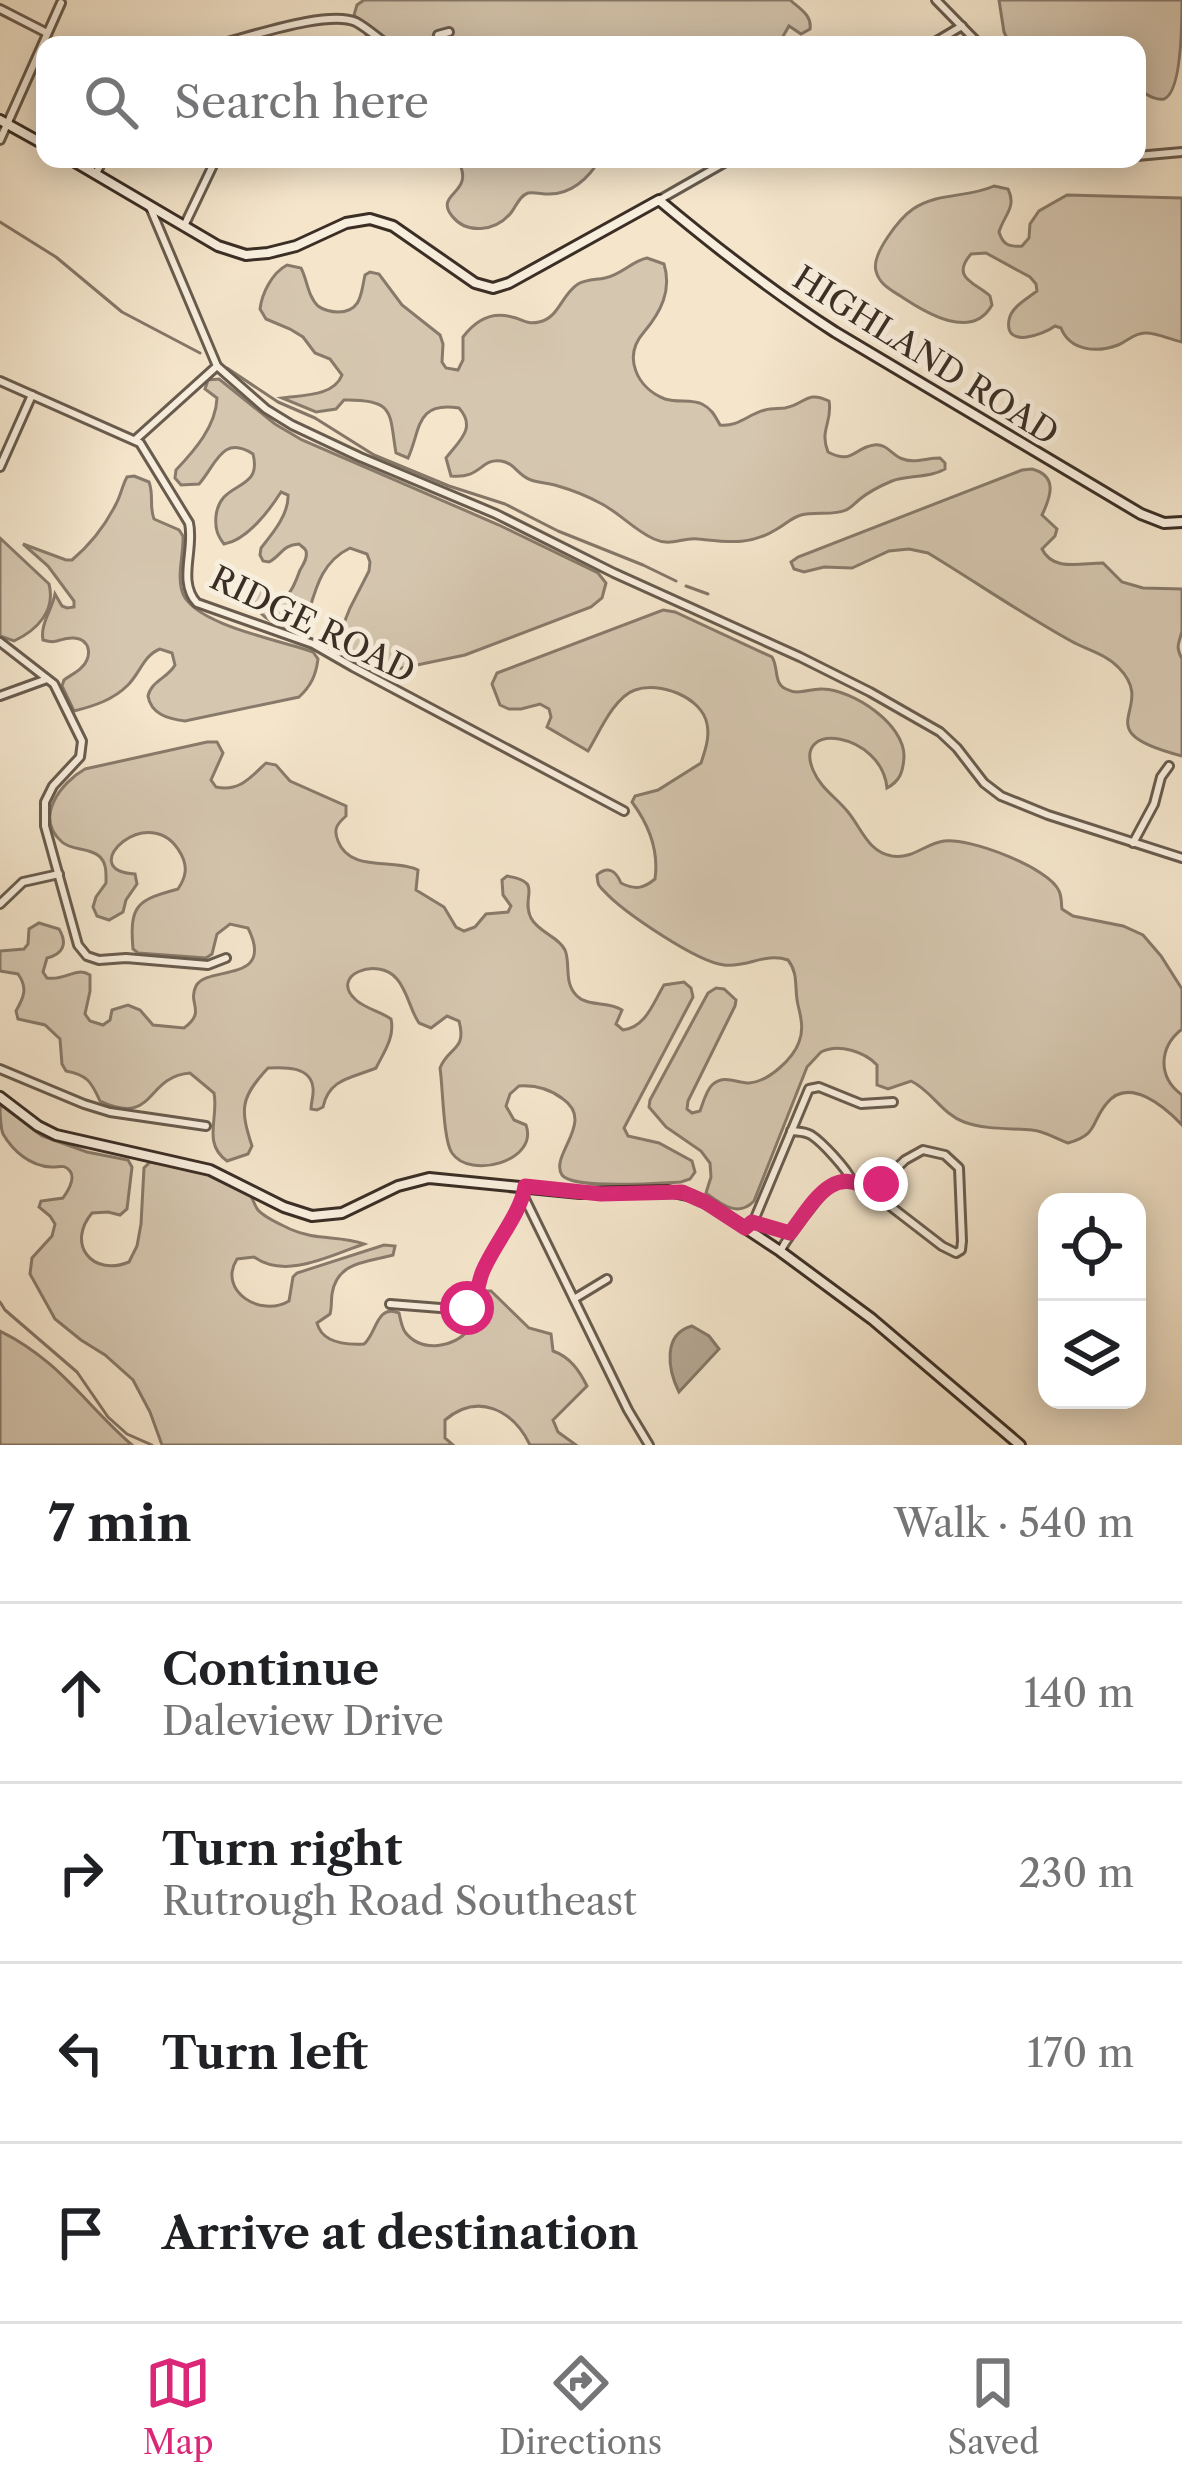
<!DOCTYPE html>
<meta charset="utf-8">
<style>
:root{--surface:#fff;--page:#f2f2f2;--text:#202124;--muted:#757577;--line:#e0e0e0;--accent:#db2777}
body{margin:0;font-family:"Libre Caslon Text",serif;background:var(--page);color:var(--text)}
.controls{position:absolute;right:36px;bottom:36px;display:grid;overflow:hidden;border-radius:24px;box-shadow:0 6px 30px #0003}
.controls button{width:108px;height:108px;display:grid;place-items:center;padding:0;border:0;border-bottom:3px solid var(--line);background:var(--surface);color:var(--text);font:60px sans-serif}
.stop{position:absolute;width:36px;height:36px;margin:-27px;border:9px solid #db2777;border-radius:50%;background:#fff}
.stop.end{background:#db2777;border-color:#fff;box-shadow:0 3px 12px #0008}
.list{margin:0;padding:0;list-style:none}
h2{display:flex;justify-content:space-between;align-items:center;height:156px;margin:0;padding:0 48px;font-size:51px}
h2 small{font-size:39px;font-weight:400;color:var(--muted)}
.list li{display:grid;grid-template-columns:78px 1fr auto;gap:36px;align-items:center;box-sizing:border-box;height:180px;padding:0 48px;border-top:3px solid var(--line)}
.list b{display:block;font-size:45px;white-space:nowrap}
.list p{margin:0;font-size:39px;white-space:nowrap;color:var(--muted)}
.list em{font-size:39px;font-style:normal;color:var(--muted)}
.icon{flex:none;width:66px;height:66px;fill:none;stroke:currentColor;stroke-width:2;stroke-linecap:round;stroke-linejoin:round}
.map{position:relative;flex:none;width:1182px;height:1445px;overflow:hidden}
.search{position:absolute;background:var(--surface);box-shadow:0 6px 30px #0003;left:36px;right:36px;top:36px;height:132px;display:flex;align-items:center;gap:30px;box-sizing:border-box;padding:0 42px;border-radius:24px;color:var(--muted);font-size:45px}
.sheet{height:876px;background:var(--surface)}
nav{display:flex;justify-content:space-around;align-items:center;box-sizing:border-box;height:168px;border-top:3px solid var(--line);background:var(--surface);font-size:33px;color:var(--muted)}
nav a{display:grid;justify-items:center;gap:6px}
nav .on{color:var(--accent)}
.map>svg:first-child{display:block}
</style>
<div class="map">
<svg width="1182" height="1445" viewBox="0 0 1182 1445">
<rect width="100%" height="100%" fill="#f4e5cb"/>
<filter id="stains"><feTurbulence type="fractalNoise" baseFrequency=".00167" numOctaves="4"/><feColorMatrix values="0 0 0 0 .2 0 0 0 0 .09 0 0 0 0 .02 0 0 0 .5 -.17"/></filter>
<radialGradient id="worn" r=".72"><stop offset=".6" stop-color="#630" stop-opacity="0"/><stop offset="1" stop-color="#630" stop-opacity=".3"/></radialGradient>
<!-- green -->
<g fill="#d5c6af" stroke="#887a6a" stroke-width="3">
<path d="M364,0H790C800,9 812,15 810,29L801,34L789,26L778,45H743L737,39L719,45H365L367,27L354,15L357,5Z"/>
<path d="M999,0H1182C1182,22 1182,92 1164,99C1155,101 1145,93 1137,89V45H1010L1004,32Z"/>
<path d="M457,159H600C589,178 571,195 547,194C543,194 533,192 528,193C519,196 516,207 510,214C495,231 467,235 452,216C433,192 478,194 457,159Z"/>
<path d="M994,186L1008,189C1017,207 1004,215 999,232C1003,245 1009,247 1022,246L1029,238L1030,224L1039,211L1067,195L1182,198V342C1170,340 1156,332 1145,333C1134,333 1128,341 1118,345C1097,353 1070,351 1061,328L1055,326C1043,335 1004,349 1009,320C1011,307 1028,298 1037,291L1036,284L1030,277L986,253L971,254C950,278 976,283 990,296L992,305C972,341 926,313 902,297C891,290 879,284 876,271C871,254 900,218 913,209C938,192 968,198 994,186Z"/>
<path d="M647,258L664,264C672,290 661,312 644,332C622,357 637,388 665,399C678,403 691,399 702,404C712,409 715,416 720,425C739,427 748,414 765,410C772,408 778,409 785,408C806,404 806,390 829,401C833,422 819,430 828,452C853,465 853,448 874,445C885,443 891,453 900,458C914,464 925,458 940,458L945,463V469C930,478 909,475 892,481C880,486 870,491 860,499C855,503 851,508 846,510C834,516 815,511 801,515C791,518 786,524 777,529C750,546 728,542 698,539C682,537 671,547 654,539C634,530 620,513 600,503C587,496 572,490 558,486C549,483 539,483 531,480C518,476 515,463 501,461C480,458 482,479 451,476L446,458C459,441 477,428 459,408C415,401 421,430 408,458L396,453C389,413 396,399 344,400L336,409L316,412L282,398C304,395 334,396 342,375L330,359L315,353L303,337L290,329L266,319L260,309C262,293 272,273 287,265L301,268C307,279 308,297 318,306C323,310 332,312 338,312C362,312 361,292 365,275L370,272L379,274L402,305L440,335L443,344L442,362L446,368L458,370L463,360V337C475,321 491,311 512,317C522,319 527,325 539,322C559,318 561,295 578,284C587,279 596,280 605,278C621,275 632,261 647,258Z"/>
<path d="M219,379L275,424L302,440L499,525L598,573L606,583L602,598L591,607L465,655L393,670L377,667L348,649L343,639L342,628L350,608L369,571L370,562L367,554L350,548C319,563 315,593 305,624C279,631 253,617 252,590L256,586L261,588L267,601C289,602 293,589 300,570C303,565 308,558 306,551C305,548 301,546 299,544C282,545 282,555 269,562L263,561L260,555L261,548C273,533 289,514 288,495L281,492C269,511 247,540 224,544C217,535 215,528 216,516C220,479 263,493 253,454C222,434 216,465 199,484L181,485L175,478L176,470C195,450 216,426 217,398L205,389L208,380Z"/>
<path d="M1032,469C1058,476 1051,496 1042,515L1057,529L1055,536L1042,549C1053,572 1081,563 1103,563L1122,582L1143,588L1182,589C1182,602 1182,619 1182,631C1179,644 1175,645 1182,659V756C1081,730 1160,710 1119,668C1106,654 1087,650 1071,641C1022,614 976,582 928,553L909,549L889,551L852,568L824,567L804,572L794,569L791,562L798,557L1022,470Z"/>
<path d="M134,476L149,482C154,495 149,506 154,519L179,530L183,536C184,554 176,576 183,594C196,625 283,641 313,652L318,659C316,675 311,686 299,697L185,721C168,719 151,714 148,696C151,681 168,678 175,665L172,653L160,649C144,655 140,673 128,685C113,700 94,706 74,711L62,686L64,680C69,676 76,673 81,668C92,659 92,639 74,638C59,637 60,645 43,640C40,624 52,610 55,594L62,606L67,608L74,607V601L48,566L23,544L66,560H72C91,544 105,526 116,504C121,495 122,486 127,477Z"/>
<path d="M0,538L49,584C56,611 37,630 14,641L0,636Z"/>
<path d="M663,610L675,612L772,657C779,668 773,683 786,689C799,696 809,688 823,689C853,690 905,724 904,757C903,772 900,781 887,788C882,733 792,719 813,770C821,789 836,797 848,812C862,829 868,852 892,856C914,859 924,844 944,841C968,837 1050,868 1059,891C1062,897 1061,903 1062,909L1073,916L1123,926L1143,935L1161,956L1182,989V1029C1159,1047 1157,1077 1182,1095V1125C1165,1107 1129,1076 1107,1103C1090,1123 1099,1134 1068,1143C1056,1139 1045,1131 1032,1130C1010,1128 986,1130 964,1122C942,1114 932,1091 911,1081L888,1089L877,1085V1065C865,1052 839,1043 821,1052C820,1053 808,1066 807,1067L754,1201C738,1218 721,1204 706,1193L711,1177L710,1163L701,1151L666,1127L649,1107L650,1100L708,993L716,988L724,989L736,1000L735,1006L688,1101L687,1109L692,1113L700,1111C703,1103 706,1091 712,1085C724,1074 736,1083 749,1083C768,1082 793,1059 799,1042C804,1030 801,1017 798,1005C794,988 799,974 788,960C765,952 747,968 724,965C697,962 623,912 604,891C597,884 598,884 597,875C608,865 616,871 621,883C635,890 643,889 655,879C659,851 649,825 632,802L635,796L658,790L701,763C705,751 710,737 707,724C702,697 659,681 635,690C614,697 599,733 588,751L547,727L551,717L549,709L540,704L521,709H509L500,705L492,684L497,673Z"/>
<path d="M207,742H217L223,753L211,780L216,787C239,792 250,778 266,763L276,765L290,781L346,806V816C337,824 333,829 338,841C350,873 394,858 418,870L416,890L444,907L456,927L464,931L475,927L486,914L508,912L511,906L503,895L502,880L507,876C545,882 520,896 531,918C538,932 559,937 565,950C571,964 563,982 577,996C588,1007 609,1001 622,1010L616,1024L623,1030C646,1027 653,1003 664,985L684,982L691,988L693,997L624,1128L628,1136L659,1143L692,1161L695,1172L690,1179L681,1182C661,1183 573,1190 562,1175C549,1155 596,1122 563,1099C550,1089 536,1085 519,1086L510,1094L506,1106L514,1120L526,1125C539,1161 470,1180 452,1153C443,1140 443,1087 440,1068C449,1046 467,1051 459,1021L447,1016L431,1028L419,1023C410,1010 408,992 397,979C378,956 328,975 356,1000C366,1009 380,1011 391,1019C395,1037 384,1052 376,1068C353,1078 329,1078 323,1107L317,1110L311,1109C311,1102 314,1095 313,1088C311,1066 284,1067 268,1068C240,1098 240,1109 252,1146L248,1154L227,1161C202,1143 219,1118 214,1093L190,1073C144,1077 156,1127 100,1101C91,1081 87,1075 66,1071L62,1064L60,1039L45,1025L18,1019L16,1011C24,997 28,988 18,974L0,971V951L24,949L28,944L29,929L39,923L59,929C68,944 63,954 47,958L43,972L47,978C66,981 76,966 90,975V991L85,1014L90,1021L103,1025L110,1020L112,1010L128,1005L140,1010L153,1025L184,1028C207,1011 187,1004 196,986C207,965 276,984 248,928L230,924L217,934L212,954L206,958L138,953L133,949C129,904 138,900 178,889C186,877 188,867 181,854C151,797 72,871 135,874L137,884L126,900L123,912L109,920L97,916L93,907L96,897L106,883C106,873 107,863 99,856C88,847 72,851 62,842C33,817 62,782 85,769Z"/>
<path d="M0,1104L42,1136L87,1152L128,1160L132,1167L127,1209L120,1215L108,1212L92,1213C66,1244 92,1277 129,1262L137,1246L141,1224L144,1168L150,1162C176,1166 229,1175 249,1193C253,1198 254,1205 258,1210C265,1218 280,1224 290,1229C316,1241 340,1235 364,1244C331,1255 286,1280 254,1257L237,1259C217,1291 261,1318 289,1301L293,1277L297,1273L384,1245L395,1246L393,1255C368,1262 337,1261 332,1294C331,1301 332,1307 330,1314L317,1323C322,1343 346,1345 364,1344C377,1333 376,1304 399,1313C400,1318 403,1329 405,1332C421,1353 455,1348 469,1329C477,1317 477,1303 483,1291H491L529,1328L551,1334L553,1351C570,1357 579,1370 587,1386L553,1420L558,1432L576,1445H530C513,1410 478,1392 445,1420V1438L453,1445H162L150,1412L133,1380L105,1355L81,1340L55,1319L30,1274L32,1258L52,1236L55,1224L50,1216L39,1207L41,1201L63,1198C68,1191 76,1179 70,1171C64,1163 58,1168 51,1167C30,1166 13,1151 3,1134C0,1126 0,1114 0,1104Z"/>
<path d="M0,1331C59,1360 85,1404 132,1445H0Z"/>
</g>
<!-- water -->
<path fill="#b5a793" stroke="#847767" stroke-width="3" d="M692,1326L709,1336L719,1349L679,1392C668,1370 662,1334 692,1326Z"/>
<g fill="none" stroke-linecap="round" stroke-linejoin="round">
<!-- stream -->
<g stroke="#847767" stroke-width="3">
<polyline points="0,222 56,257 122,312 200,353"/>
<polyline points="227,368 278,402 315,418 374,455 449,486 505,504 558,531 643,565 676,581"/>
<polyline points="686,586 708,594"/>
<polyline points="0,1302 5,1310 77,1372 108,1417 127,1434 152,1445"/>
</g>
<!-- street casing -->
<g stroke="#695c4e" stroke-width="12">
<g id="street">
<polyline points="936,0 980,45"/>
<polyline points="0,9 47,33"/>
<path d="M215,45C247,38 328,9 356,22C367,28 378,38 388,45"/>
<polyline points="436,45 438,35 449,32"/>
<polyline points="930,45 962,26"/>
<polyline points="0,140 61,3"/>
<polyline points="1137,156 1182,152"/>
<polyline points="96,174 103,159"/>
<polyline points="659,200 731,159"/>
<polyline points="150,207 217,366 266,409 292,425 360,457 496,514 614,573 800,657 870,692 940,732 957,748 984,783 1001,796 1048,815 1182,858"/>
<polyline points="185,224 216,159"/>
<path d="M0,381L140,443L189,523C195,549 177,582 197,603L313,644L353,667L624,811"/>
<polyline points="135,440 217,366"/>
<polyline points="0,467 32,395"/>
<polyline points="0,642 54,684 82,741 80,757 53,786 45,802 45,826 78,945 87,956 99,960 126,958 208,965 226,958"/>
<polyline points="0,696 47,679"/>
<polyline points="1133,843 1154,804 1161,777 1169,766"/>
<polyline points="0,904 23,882 59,874"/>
<polyline points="0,1069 84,1104 110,1112 206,1126"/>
<path d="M791,1131C799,1132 804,1131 811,1135C822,1142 847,1169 852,1181"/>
<polygon points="923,1150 945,1155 959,1168 962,1241 961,1250 956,1253 942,1246 872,1192 905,1160"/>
<polyline points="524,1197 628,1410 649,1445"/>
<polyline points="752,1222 789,1232"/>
<polyline points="745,1228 755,1218 809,1089 819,1087 861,1104 893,1102"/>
<path d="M781,1250C789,1235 799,1223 809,1210C828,1185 842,1168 872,1192"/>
<polyline points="574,1299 607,1279"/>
<polyline points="390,1304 453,1309 470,1306 483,1271 522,1201 525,1186"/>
</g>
</g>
<!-- secondary casing -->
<g stroke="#3b2e25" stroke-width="14">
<g id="secondary">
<polyline points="0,120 45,145"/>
<path d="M70,159L218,246L246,255L268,253L296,246L346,223L370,219L393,226L475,283L493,288L509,283L659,200C715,247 773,292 835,332L1141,514L1164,523L1182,522"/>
<polyline points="0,1097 38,1126 56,1135 210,1170 284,1207 312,1216 342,1213 398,1186 429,1178 580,1193 668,1191 692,1196 712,1206 780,1251 872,1319 1020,1445"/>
</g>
</g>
<!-- street -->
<use href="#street" stroke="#f8eedd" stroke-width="6"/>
<!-- secondary -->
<use href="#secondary" stroke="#f8eedd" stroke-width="8"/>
</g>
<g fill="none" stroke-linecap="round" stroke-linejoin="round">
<!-- route -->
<path stroke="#db2777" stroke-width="15" d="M467,1308C478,1298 477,1287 482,1273C493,1245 521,1214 525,1186L601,1194L682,1192L705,1202L745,1228L752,1222L790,1233C812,1205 833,1161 872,1192L881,1184"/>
</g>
<g text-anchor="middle" stroke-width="10" stroke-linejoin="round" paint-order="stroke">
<!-- street labels -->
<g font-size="33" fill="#3b2e25" stroke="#f8eedd">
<text transform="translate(926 355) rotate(32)" y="12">HIGHLAND ROAD</text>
<text transform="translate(313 624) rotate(26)" y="12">RIDGE ROAD</text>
</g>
</g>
<rect width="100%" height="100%" filter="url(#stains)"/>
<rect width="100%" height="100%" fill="url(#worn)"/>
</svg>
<div class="controls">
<button><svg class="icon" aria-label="locate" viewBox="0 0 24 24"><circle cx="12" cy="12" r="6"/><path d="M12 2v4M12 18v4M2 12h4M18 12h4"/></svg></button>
<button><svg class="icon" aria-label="layers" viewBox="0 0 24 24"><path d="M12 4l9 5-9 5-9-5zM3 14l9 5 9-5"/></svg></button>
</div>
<div class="stop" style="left:467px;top:1308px"></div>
<div class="stop end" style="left:881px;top:1184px"></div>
<div class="search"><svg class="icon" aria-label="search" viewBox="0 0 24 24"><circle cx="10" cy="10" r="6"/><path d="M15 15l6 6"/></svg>Search here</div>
</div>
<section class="sheet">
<h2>7 min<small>Walk · 540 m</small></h2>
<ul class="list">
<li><svg class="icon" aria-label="ahead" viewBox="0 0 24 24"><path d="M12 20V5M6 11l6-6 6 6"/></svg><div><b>Continue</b><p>Daleview Drive</p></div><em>140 m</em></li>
<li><svg class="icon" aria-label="right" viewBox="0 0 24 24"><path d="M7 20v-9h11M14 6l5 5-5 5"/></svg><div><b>Turn right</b><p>Rutrough Road Southeast</p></div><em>230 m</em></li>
<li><svg class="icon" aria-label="left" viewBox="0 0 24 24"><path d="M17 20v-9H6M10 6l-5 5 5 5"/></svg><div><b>Turn left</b></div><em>170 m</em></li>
<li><svg class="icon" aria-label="arrive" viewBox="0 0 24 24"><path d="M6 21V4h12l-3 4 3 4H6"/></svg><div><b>Arrive at destination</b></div></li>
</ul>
</section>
<nav>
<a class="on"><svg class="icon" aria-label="map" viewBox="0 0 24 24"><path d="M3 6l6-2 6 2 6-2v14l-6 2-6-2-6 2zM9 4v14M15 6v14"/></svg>Map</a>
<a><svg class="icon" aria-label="directions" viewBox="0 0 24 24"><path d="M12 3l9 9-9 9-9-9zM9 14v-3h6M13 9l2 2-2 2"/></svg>Directions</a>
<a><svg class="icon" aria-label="saved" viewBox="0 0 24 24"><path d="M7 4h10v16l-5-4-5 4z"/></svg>Saved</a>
</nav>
